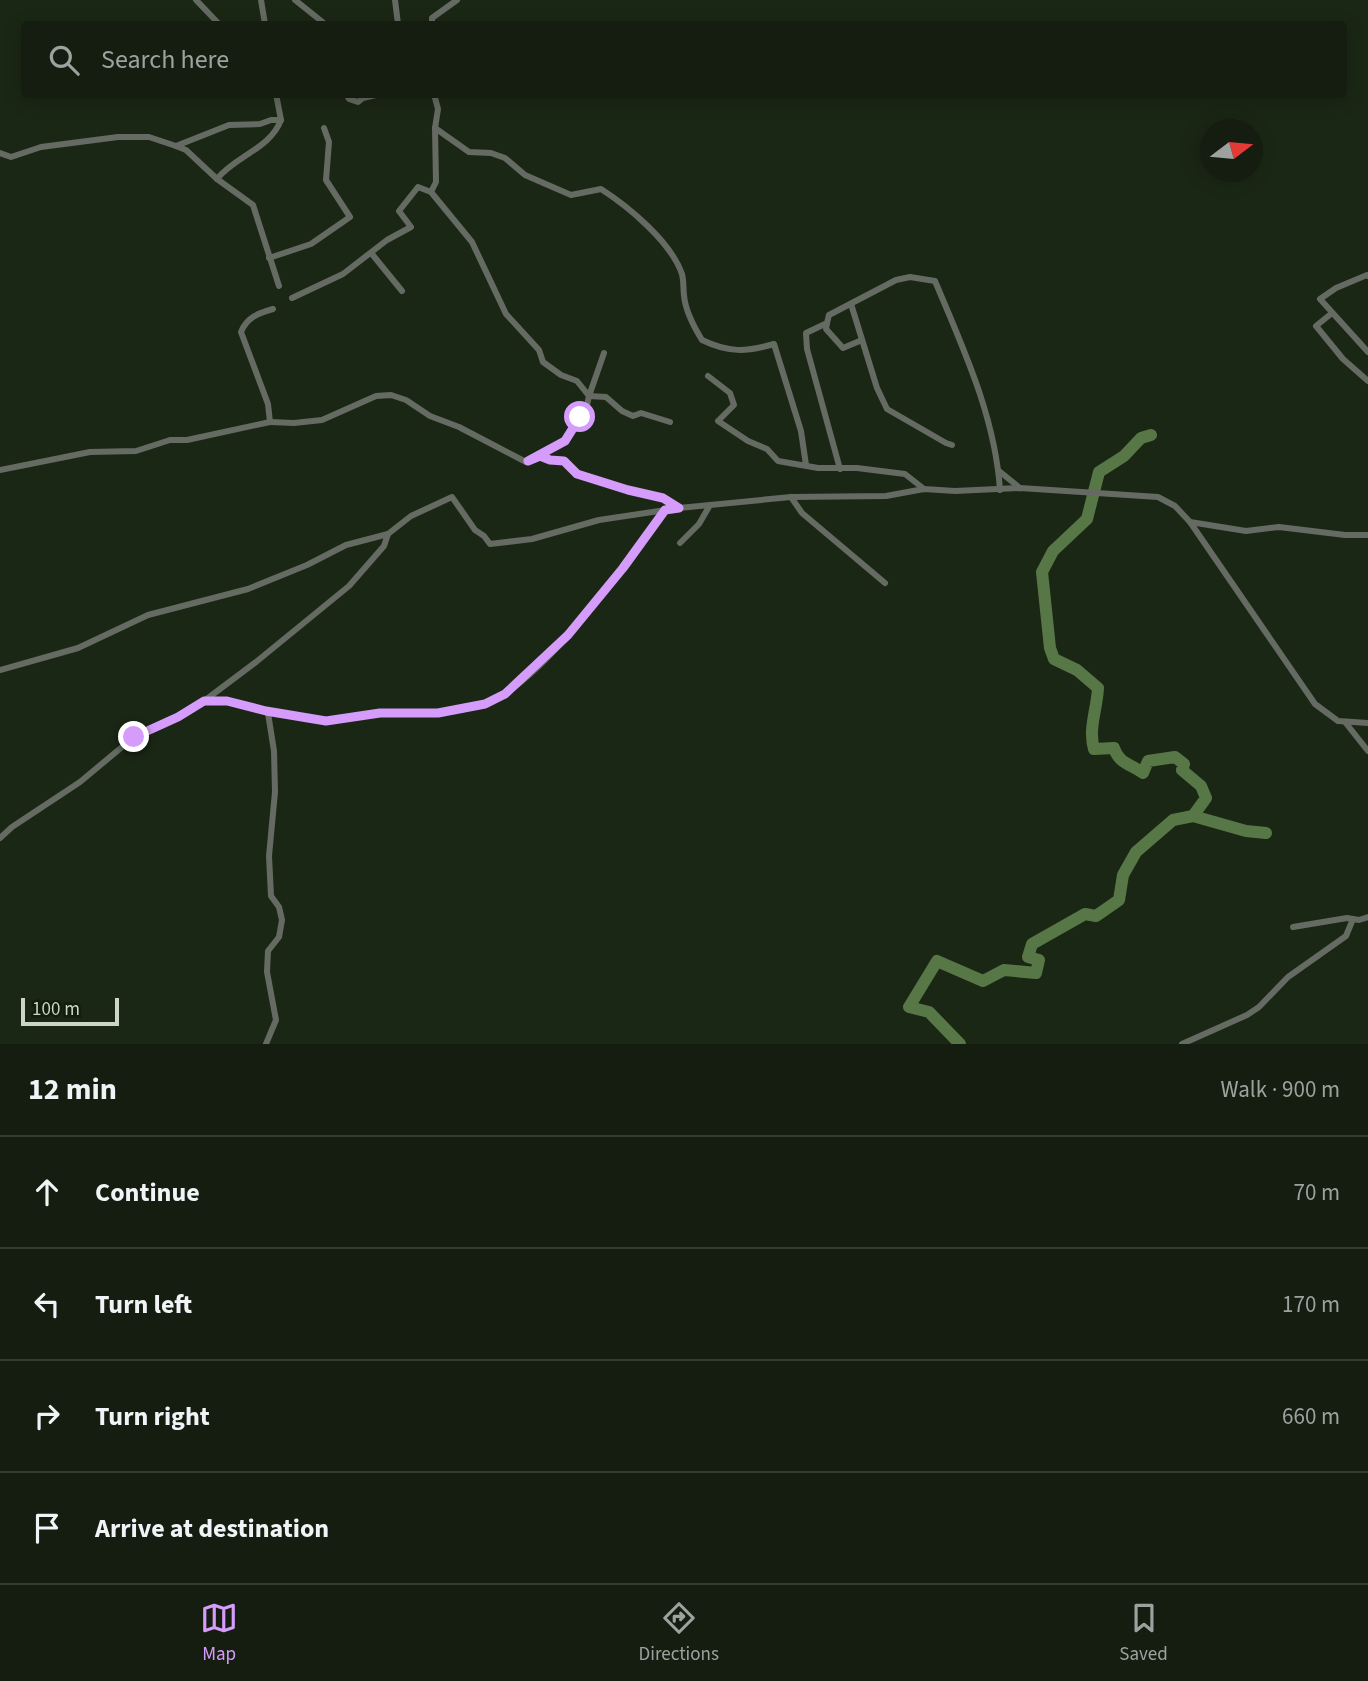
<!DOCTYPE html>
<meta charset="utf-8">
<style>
:root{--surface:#141d10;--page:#1d2619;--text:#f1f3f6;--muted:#9da29f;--line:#333b30;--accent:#d59cfb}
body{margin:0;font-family:"Source Sans 3",sans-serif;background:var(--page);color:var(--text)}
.compass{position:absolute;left:1200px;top:119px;width:63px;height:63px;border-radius:50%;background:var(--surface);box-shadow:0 4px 18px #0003;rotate:74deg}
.scale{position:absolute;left:21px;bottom:18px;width:98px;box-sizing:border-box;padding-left:7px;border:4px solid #cdd5c9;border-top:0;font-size:19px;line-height:24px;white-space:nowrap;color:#cdd5c9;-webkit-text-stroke:5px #121e0c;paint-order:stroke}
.stop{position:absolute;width:21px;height:21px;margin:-16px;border:5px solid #d59cfb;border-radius:50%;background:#fff}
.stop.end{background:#d59cfb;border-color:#fff;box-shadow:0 2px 7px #0008}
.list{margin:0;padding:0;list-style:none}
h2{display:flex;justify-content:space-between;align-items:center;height:91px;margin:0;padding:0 28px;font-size:30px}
h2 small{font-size:23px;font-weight:400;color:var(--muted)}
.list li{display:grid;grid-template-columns:46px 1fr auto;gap:21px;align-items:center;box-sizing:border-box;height:112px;padding:0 28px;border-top:2px solid var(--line)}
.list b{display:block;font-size:26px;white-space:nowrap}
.list em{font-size:23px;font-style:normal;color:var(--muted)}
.icon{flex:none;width:38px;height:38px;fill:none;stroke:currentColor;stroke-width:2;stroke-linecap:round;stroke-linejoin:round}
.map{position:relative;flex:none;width:1368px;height:1044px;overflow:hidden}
.search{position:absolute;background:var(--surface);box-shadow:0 4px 18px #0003;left:21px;right:21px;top:21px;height:77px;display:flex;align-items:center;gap:18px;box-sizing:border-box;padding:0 24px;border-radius:7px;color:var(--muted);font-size:26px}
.sheet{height:539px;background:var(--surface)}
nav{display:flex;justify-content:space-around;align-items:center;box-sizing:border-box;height:98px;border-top:2px solid var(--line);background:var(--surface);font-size:19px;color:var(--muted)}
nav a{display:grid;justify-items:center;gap:4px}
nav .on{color:var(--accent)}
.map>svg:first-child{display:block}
</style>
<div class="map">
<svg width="1368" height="1044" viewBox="0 0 1368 1044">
<rect width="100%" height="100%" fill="#1b2715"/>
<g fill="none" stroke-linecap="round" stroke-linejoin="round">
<!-- river -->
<g stroke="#577846" stroke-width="12">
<path d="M1151,435L1141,438L1124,456L1099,472L1087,519L1053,551L1042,572L1050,648L1054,659L1077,670L1098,688C1097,709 1088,729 1094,749L1114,748C1119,764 1131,764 1143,773L1148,761L1175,757L1184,764L1182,770L1201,786L1206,798L1193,816"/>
<polyline points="960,1044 929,1012 909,1007 937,961 983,981 1004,970 1036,973 1039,960 1028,957 1032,944 1085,914 1096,916 1119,900 1123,875 1136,852 1173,820 1193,816 1246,831 1266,833"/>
</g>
<!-- minor -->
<g stroke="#656b62" stroke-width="6">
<polyline points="196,0 219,24"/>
<polyline points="261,0 265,24"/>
<polyline points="295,0 325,24"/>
<polyline points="395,0 398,24"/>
<polyline points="432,24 432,18 457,0"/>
<polyline points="346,94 349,99 358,102 363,98 380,94"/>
<path d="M435,128L469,152L491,153L505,158L525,175L571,195L601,189C629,207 671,242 682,274C684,282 683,288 684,295C685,310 694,327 702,340C729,353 746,352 774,344L801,431L806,465"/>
<polyline points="176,146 186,150 217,179 253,205 279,286"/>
<polyline points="0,153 11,157 41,147 118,137 149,137 176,146 229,125 260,124 271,120 281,120 276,94"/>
<path d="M217,179C235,156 270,149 281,120"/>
<polyline points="372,254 402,291"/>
<polyline points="269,258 311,244 350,217 326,180 329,142 324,128"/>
<polyline points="1368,276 1367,275 1336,288 1320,299 1368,352"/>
<polyline points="292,298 343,274 387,240 411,227 399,211 418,187 431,192 436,182 435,128 438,109 434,94"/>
<polyline points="851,304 877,388 887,409 946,443 952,445"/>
<polyline points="1332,313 1316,326 1343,359 1368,381"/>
<polyline points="827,323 826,329 843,348 862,340"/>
<polyline points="604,353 589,396 606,397 622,411 633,416 641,413 670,422"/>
<polyline points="708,376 730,393 734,405 718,421 748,441 767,449 778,461 818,468 857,468 905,474 924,489"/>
<polyline points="270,422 294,423 322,420 376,396 391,395 406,400 430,416 459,427 526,462 565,441 587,405 589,396 577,381 561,375 543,362 539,350 506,314 472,242 431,192"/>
<polyline points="536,458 540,456 549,460 564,461 577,474 628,490 663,498 679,508"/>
<path d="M840,469L807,349L806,333L827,323L829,315L896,280L910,277L935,281C963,348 995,416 1000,490"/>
<path d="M0,470L90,452L136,451L170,440H187L270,422L268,404L241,332C247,317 259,313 273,309"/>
<polyline points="999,471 1020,488"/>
<polyline points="791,497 802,513 885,583"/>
<polyline points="1190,522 1246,531 1279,527 1345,535 1368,535"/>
<polyline points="680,543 699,524 710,505"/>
<polyline points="0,670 78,648 148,615 248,589 307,565 346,545 388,534 411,516 452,497 475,530 484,536 490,544 532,539 599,520 679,508 791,497 886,496 924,489 955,491 1020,488 1158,497 1175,506 1190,522 1315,704 1338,721 1368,723"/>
<polyline points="204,701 227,701 263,710 268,713 274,751 275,792 269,856 271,896 279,907 282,920 279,937 268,951 267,972 276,1020 266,1044"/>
<path d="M266,711C286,715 310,721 330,720C348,720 365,714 383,713C417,712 451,715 484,704C542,685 628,561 665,510"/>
<polyline points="1345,722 1368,751"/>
<polyline points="0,838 12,827 80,782 134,737 178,717 204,701 256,662 349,586 384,546 388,534"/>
<polyline points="1293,927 1347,918 1359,920 1368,917"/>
<polyline points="1182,1044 1247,1015 1259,1007 1288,977 1346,936 1353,919"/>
</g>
</g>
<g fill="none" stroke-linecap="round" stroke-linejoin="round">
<!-- route -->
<polyline stroke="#d59cfb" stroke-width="9" points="134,737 178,717 204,701 227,701 266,711 326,721 380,713 438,713 485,704 505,694 568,635 623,568 665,510 679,508 663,498 628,490 577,474 564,461 550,460 540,456 528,461 565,441 580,417"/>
</g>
</svg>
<svg class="compass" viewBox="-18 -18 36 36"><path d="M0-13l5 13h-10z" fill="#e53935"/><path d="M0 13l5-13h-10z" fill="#9da29f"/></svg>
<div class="scale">100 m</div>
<div class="stop" style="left:580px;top:417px"></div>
<div class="stop end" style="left:134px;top:737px"></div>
<div class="search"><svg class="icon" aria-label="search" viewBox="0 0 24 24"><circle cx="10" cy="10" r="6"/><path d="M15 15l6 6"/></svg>Search here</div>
</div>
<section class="sheet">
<h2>12 min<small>Walk · 900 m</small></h2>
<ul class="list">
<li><svg class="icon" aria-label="ahead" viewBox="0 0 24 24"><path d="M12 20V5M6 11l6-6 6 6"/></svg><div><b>Continue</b></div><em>70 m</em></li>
<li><svg class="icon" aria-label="left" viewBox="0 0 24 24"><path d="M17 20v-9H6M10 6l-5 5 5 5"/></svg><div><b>Turn left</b></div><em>170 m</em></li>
<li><svg class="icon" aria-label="right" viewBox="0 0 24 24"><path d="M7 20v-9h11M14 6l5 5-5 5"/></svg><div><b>Turn right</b></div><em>660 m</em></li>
<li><svg class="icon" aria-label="arrive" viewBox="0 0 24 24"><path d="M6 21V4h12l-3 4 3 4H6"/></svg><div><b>Arrive at destination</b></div></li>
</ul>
</section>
<nav>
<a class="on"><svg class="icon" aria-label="map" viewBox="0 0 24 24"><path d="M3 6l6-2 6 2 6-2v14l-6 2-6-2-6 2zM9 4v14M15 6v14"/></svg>Map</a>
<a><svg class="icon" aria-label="directions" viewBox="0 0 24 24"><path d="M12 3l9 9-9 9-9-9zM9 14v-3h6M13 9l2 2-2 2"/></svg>Directions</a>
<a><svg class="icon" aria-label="saved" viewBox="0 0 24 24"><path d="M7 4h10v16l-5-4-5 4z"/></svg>Saved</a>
</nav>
